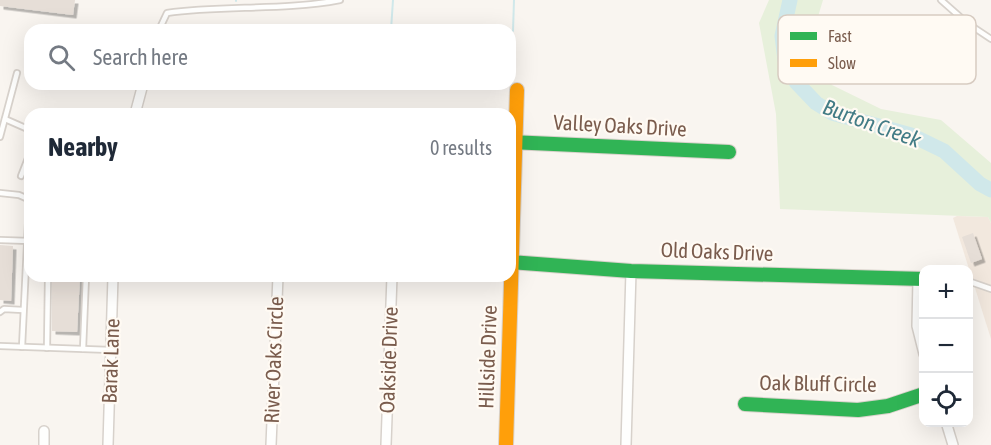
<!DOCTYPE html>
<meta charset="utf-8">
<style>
:root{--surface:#fff;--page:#f6f6f7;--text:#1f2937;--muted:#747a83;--line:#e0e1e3}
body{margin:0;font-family:"Asap Condensed",sans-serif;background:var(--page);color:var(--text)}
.controls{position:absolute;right:18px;bottom:18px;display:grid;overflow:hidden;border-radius:12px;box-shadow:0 6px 24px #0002}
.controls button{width:54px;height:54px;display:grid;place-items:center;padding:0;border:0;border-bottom:2px solid var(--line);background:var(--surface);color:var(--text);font:30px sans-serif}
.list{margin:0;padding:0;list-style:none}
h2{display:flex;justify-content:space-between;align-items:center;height:78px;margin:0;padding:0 24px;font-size:26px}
h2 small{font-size:20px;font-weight:400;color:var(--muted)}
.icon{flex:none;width:33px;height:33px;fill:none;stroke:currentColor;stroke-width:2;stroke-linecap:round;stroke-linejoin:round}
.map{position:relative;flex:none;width:991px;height:445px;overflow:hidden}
.search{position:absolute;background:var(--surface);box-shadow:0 6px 24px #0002;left:24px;top:24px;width:492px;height:66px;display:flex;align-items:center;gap:15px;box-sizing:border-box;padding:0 21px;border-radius:18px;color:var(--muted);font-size:22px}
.panel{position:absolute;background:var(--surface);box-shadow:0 6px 24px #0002;left:24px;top:108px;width:492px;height:174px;border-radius:18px}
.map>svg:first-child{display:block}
</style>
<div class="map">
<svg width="991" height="445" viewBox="0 0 991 445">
<defs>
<filter id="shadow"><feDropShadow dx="3.5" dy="3.5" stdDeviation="0" flood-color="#0004"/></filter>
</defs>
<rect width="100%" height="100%" fill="#f9f5f0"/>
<!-- residential -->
<polygon fill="#f2e8de" points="957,216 988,217 991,223 991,339 953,218"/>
<!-- green -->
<polygon fill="#e7f0db" points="769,0 823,0 807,53 832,85 881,109 941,120 991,163 991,223 988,217 780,209 776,114 759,23"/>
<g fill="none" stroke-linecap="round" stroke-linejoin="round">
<!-- stream -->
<g stroke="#d0e8ea" stroke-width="2">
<polyline points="236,0 236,1"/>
<polyline points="391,30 393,0"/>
<polyline points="513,31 514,0"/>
<polyline points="512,82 513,43"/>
</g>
<!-- river -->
<polyline stroke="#d0e8ea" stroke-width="15" points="790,0 782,36 785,60 796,82 816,103 832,113 911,135 944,151 980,184 991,190"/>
</g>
<!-- building -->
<g fill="#e6ded7" filter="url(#shadow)">
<polygon points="0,0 75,0 73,15 0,6"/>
<polygon points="973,233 982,259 971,263 962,237"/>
<polygon points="0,245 13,246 11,301 0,300"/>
<polygon points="52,276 80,276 77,332 52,331"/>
</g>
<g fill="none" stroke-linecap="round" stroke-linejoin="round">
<!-- lane casing -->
<g stroke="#d7d1cb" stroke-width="8">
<g id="lane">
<polyline points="941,0 967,23 991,39"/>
<path d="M159,30L167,13C224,5 283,11 340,0"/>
<polyline points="5,119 30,130"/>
<polyline points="0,137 17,73"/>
<polyline points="21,176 30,153"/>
<polyline points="0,193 19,195 28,199 29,203 22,347"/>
<polyline points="0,240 30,241"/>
<polyline points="968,281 991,289"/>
<polyline points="0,312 4,309 23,310"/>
<polyline points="0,346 111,350"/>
<polyline points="47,348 48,276"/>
<polyline points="83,349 86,276"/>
</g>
</g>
<!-- street casing -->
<g stroke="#d7d1cb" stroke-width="12">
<g id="street">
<polyline points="135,114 143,84"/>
<polyline points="918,279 917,326 924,354"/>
<polyline points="946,422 953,445"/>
<polyline points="44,445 44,431"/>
<polyline points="108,445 113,276"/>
<polyline points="271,445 278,276"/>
<polyline points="386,445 392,276"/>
<polyline points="626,445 631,271"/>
</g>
</g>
<!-- fast casing -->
<g stroke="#d9d2cb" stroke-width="16">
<g id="fast">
<polyline points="510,142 729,152"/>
<polyline points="510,262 631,271 924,279"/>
<polyline points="745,404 858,410 888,406 924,394"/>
</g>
</g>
<!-- slow casing -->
<g stroke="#d9d2cb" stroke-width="16">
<polyline id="slow" points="506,445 517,90"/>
</g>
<!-- lane -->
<use href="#lane" stroke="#fefefd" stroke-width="4.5"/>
<!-- street -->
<use href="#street" stroke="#fefefd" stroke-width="9"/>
<!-- fast -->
<use href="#fast" stroke="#30b455" stroke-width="14"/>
<!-- slow -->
<use href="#slow" stroke="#ff9f0a" stroke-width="14"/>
</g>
<g text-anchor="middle" stroke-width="4.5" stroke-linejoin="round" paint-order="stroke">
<!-- street labels -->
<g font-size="21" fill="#7a5c4d" stroke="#fffaf3">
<text transform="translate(620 126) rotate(3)" y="7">Valley Oaks Drive</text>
<text transform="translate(717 252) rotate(2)" y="7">Old Oaks Drive</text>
<text transform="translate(488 357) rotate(-88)" y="7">Hillside Drive</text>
<text transform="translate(274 360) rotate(-88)" y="7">River Oaks Circle</text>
<text transform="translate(389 360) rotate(-88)" y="7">Oakside Drive</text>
<text transform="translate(111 361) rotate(-88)" y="7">Barak Lane</text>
<text transform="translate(818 384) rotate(1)" y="7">Oak Bluff Circle</text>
</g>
<!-- water labels -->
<g font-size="22" font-style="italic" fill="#437c86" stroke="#fffaf3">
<text transform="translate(872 123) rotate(20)" y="8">Burton Creek</text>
</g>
</g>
<!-- legend -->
<rect x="778" y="15" width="198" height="69" rx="9" fill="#fffaf3" stroke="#d7cbc1" stroke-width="1.5"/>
<rect x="790" y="32" width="27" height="8" fill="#30b455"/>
<rect x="790" y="59" width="27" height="8" fill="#ff9f0a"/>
<g font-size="16" fill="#7a5c4d">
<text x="828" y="42">Fast</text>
<text x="828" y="69">Slow</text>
</g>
</svg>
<div class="controls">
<button>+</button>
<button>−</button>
<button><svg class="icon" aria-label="locate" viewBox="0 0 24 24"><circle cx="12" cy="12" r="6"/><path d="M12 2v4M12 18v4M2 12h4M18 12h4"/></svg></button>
</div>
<div class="search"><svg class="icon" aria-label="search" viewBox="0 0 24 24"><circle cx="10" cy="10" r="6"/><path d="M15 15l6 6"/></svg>Search here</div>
<section class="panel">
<h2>Nearby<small>0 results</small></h2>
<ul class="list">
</ul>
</section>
</div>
